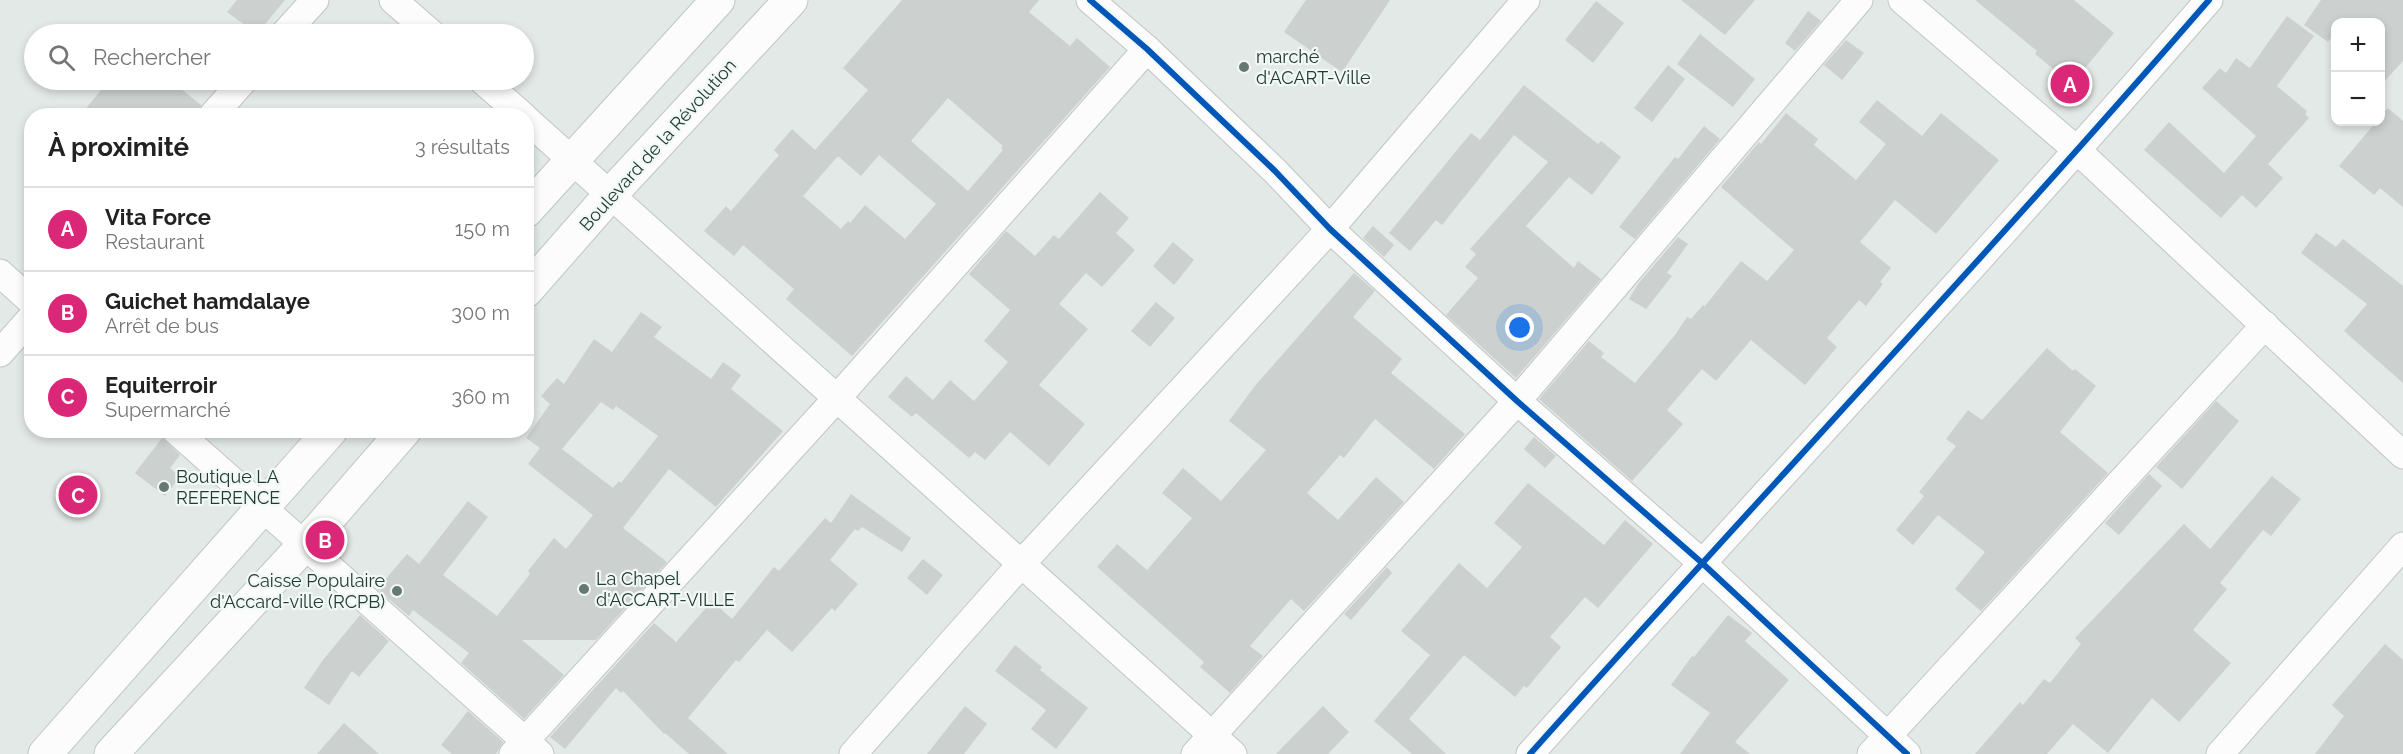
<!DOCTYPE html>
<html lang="fr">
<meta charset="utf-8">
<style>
:root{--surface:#fff;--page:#f6f6f6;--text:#222;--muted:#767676;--line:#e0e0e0;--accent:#db2777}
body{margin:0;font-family:Raleway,sans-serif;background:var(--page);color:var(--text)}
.controls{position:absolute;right:18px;top:18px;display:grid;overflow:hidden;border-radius:12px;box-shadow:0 3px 9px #0003}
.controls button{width:54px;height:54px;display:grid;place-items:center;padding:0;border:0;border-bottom:2px solid var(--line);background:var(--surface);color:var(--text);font:30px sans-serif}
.you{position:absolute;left:1520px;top:328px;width:21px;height:21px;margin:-15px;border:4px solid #fff;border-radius:50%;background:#1a73e8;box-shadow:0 0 0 9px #1a73e833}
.badge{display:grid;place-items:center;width:39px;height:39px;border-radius:50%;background:var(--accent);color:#fff;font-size:20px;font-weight:700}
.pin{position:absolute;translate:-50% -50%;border:3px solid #fff;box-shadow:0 2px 6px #0006}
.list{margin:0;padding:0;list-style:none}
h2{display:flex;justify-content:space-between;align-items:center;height:78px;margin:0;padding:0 24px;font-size:26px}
h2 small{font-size:20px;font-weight:400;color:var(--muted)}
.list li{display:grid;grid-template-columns:39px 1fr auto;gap:18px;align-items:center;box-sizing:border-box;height:84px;padding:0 24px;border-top:2px solid var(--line)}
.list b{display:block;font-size:22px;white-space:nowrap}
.list p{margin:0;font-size:20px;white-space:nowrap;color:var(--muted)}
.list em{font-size:20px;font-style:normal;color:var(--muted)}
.icon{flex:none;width:33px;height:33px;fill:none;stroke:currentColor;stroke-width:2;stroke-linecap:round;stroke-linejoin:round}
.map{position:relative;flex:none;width:2403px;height:754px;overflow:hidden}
.search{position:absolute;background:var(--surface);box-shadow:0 3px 9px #0003;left:24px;top:24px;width:510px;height:66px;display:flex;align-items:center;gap:15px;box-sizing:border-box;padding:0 21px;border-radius:33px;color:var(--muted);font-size:22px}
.panel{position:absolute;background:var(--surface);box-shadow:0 3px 9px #0003;left:24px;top:108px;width:510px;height:330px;border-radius:24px}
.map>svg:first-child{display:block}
</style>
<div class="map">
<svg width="2403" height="754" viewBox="0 0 2403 754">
<rect width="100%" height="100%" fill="#e3e9e6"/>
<!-- building -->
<g fill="#ccd1cf" fill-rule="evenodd">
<polygon points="237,0 285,0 257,34 227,12"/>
<path d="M902,0H1039L1029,12L1070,46L1077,38L1110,67L852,356L786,299L794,289L743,245L734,256L704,231L726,206L731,211L779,155L774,150L792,129L815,150L868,90L843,68ZM948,98L1003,146L1001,148L1003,150L968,191L911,141ZM879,155L936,204L905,239L865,205L850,223L848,221L841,229L803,196L838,156L861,176Z"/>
<polygon points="1306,0 1390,0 1342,72 1284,32"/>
<polygon points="1681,0 1755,0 1725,35"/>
<polygon points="1975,0 2074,0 2114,33 2081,73 2078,70 2069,82 2035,54 2037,51"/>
<polygon points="2321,0 2403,0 2403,61 2380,86 2380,22 2336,22 2336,31 2328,42 2304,25"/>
<polygon points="1596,1 1624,23 1593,63 1565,40"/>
<polygon points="1808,11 1821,21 1795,51 1785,43"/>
<polygon points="2287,16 2314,36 2277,86 2307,111 2305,114 2309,118 2268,164 2283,178 2256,208 2242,195 2221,218 2144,150 2169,122 2224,173 2256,136 2202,88 2220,68 2226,73 2236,58 2250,68"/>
<polygon points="1700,34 1755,79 1733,107 1677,64"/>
<polygon points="1846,40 1864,53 1842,80 1824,65"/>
<polygon points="1668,65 1685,79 1652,122 1634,108"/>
<polygon points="109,80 170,80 201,105 197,116 80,116"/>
<polygon points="1524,85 1598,144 1601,141 1621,157 1592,195 1569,177 1526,226 1574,268 1578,261 1601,279 1516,378 1446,315 1478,278 1465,267 1476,254 1470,249 1548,162 1514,135 1442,225 1436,220 1410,251 1389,233 1471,133 1480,140"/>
<polygon points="1877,100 1922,136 1941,113 1999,160 1936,234 1895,200 1860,242 1891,268 1880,282 1883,284 1866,306 1859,300 1827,338 1837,347 1805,385 1751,340 1716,381 1702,369 1667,410 1683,424 1632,481 1539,399 1589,341 1604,353 1601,357 1635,383 1675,335 1687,317 1691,319 1703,305 1705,306 1741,261 1767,281 1794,250 1721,187 1759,142 1761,144 1786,113 1818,139 1814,145 1856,180 1886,144 1859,122"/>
<polygon points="2388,108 2403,121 2403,207 2380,188 2374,195 2339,166 2376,122 2380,122 2380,116"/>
<polygon points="1704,126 1720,139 1635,239 1619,227 1675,157 1678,159"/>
<polygon points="1100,192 1129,218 1116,233 1135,250 1102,287 1086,273 1059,304 1088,329 1039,385 1085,424 1049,466 1010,432 985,460 975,452 969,458 916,413 912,417 888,397 906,376 933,400 950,380 974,401 1008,362 984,341 1010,310 969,274 1006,231 1035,256 1054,235 1059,239"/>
<polygon points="1373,226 1394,245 1384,257 1363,238"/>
<polygon points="2316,233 2336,247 2343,239 2403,286 2403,383 2344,331 2367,304 2301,253"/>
<polygon points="1678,237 1688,244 1667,273 1672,276 1646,309 1629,299 1638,284"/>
<polygon points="1173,242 1194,260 1174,285 1153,266"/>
<polygon points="1354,273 1375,291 1353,317 1402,359 1391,373 1465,434 1434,469 1375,419 1344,458 1340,455 1307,493 1338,520 1376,477 1404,502 1304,611 1291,599 1250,646 1263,656 1230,693 1200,667 1204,662 1097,567 1117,544 1147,570 1192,518 1162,493 1183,468 1221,501 1266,450 1229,421 1254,387"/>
<polygon points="1156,302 1175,318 1150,347 1131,331"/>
<path d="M641,312L662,327L654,337L711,379L723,362L741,375L731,389L783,431L716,507L669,469L623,528L667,562L596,640H522L564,675L524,719L461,663L469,653L413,610L409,616L377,589L407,554L419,564L468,501L488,517L443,575L497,616L530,574L528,571L554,538L566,549L593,515L528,464L540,448L526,438L550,404L541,396L557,378L564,384L594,339L612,352ZM601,402L613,410L616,406L658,436L621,483L619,481L613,488L562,449Z"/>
<polygon points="2047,348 2073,371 2075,369 2096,386 2060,432 2108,473 1981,611 1955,589 1985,552 1938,515 1913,545 1896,530 1924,496 1919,492 1956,446 1946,439 1968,410 1982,420"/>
<polygon points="2216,401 2239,421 2182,489 2156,467"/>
<polygon points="1534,437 1556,456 1545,468 1524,449"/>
<polygon points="162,438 180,455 170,468 180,477 165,496 135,473"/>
<polygon points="2149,474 2162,486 2119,535 2105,523"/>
<polygon points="2272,476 2301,499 2271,536 2263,530 2220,583 2227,589 2193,630 2231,663 2179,722 2152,698 2108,753 2073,724 2047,754 1975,754 2020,702 2023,705 2044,679 2050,683 2081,644 2075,638 2184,524 2210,549"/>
<polygon points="1528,483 1604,545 1625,520 1653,544 1598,608 1585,597 1550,637 1561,647 1527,688 1524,686 1515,697 1464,655 1409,719 1446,754 1412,754 1374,721 1430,655 1401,631 1459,563 1487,588 1522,547 1494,523"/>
<polygon points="851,494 911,538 902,552 862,527 858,531 855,529 830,560 858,584 835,611 832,608 792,652 767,630 739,662 736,660 688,718 728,754 689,754 665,733 664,734 623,691 621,693 616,688 565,749 550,737 654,623 676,642 712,601 732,619 774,567 779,571 825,518 831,523"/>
<polygon points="923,559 943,575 927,595 907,578"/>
<polygon points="1387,567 1392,573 1351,620 1344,614"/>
<polygon points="360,615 389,641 359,677 352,671 329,705 304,688 323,660"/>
<polygon points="1728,615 1752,633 1745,641 1789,680 1735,742 1750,754 1680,754 1710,713 1671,685 1692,656 1694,657"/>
<polygon points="2385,644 2403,660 2403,754 2315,754 2344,716 2332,705"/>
<polygon points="1015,645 1042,667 1040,670 1088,708 1056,749 1031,729 1046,710 995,671"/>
<polygon points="965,706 987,724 964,754 927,754"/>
<polygon points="1323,706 1349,732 1328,754 1276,754"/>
<polygon points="468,711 503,742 496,754 452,754 441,745"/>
<polygon points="344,723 379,754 317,754"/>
</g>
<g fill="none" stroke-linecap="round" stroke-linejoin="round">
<!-- street casing -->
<g stroke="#c0c6c3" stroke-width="29">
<g id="street">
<polyline points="393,0 432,34"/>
<polyline points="1090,0 1147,49 1275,171 1330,229 1517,401 1701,562 1907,754"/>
<polyline points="1902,0 2078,151 2403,455"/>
<polyline points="284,34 315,0"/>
<polyline points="482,80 523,116"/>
<polyline points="212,116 244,80"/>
<polyline points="526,119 1233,754"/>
<polyline points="0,273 32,302"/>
<polyline points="0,353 32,317"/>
<polyline points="175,430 540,754"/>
<polyline points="513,754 837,398 1147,49"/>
<polyline points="853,754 1022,563 1330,229 1526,0"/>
<polyline points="1195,754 1517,401 1859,0"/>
<path d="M1530,754C1755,502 1987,256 2209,0"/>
<polyline points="1871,754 2265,325"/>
<polyline points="2220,754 2403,546"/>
</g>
</g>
<!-- secondary casing -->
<g stroke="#bfc6c3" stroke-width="35">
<g id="secondary">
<polyline points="526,211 718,0"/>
<polyline points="526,291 611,194 791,0"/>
<polyline points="45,754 331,430"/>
<polyline points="111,754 319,529 405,430"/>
</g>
</g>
<!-- street -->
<use href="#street" stroke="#fbfcfb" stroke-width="27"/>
<!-- secondary -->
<use href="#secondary" stroke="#fbfcfb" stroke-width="33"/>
<!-- cycleway casing -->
<g stroke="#f1f8f5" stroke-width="10">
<g id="cycleway">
<polyline points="1090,0 1147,49 1275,171 1330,229 1517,401 1701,562 1907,754"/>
<path d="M1530,754C1755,502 1987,256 2209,0"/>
</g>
</g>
<!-- cycleway -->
<use href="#cycleway" stroke="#0057b8" stroke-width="6"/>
</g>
<!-- markers -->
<g fill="#667873" stroke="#f1f8f5" stroke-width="2">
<circle cx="1244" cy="67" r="6"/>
<circle cx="164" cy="487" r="6"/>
<circle cx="584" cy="589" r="6"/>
<circle cx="397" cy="591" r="6"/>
</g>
<g text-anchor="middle" stroke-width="4.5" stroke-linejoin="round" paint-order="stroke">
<!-- poi labels -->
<g font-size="18" fill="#223b35" stroke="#f1f8f5" text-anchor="start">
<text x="1256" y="63">marché<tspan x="1256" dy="21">d'ACART-Ville</tspan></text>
<text x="176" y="483">Boutique LA<tspan x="176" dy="21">REFERENCE</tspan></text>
<text x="596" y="585">La Chapel<tspan x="596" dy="21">d'ACCART-VILLE</tspan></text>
<text x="385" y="587" text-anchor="end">Caisse Populaire<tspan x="385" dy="21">d'Accard-ville (RCPB)</tspan></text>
</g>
<!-- street labels -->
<g font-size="18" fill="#223b35" stroke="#f1f8f5">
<text transform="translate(658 145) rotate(-48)" y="6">Boulevard de la Révolution</text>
</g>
</g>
</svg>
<div class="controls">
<button>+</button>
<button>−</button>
</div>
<div class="you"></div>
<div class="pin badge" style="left:2070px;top:84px">A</div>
<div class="pin badge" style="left:325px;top:540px">B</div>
<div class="pin badge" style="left:78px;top:495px">C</div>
<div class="search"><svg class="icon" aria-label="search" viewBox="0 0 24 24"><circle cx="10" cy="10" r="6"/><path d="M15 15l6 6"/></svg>Rechercher</div>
<section class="panel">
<h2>À proximité<small>3 résultats</small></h2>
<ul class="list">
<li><span class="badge">A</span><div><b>Vita Force</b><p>Restaurant</p></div><em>150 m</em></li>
<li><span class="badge">B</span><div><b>Guichet hamdalaye</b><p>Arrêt de bus</p></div><em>300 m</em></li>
<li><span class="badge">C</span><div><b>Equiterroir</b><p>Supermarché</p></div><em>360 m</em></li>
</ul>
</section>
</div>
